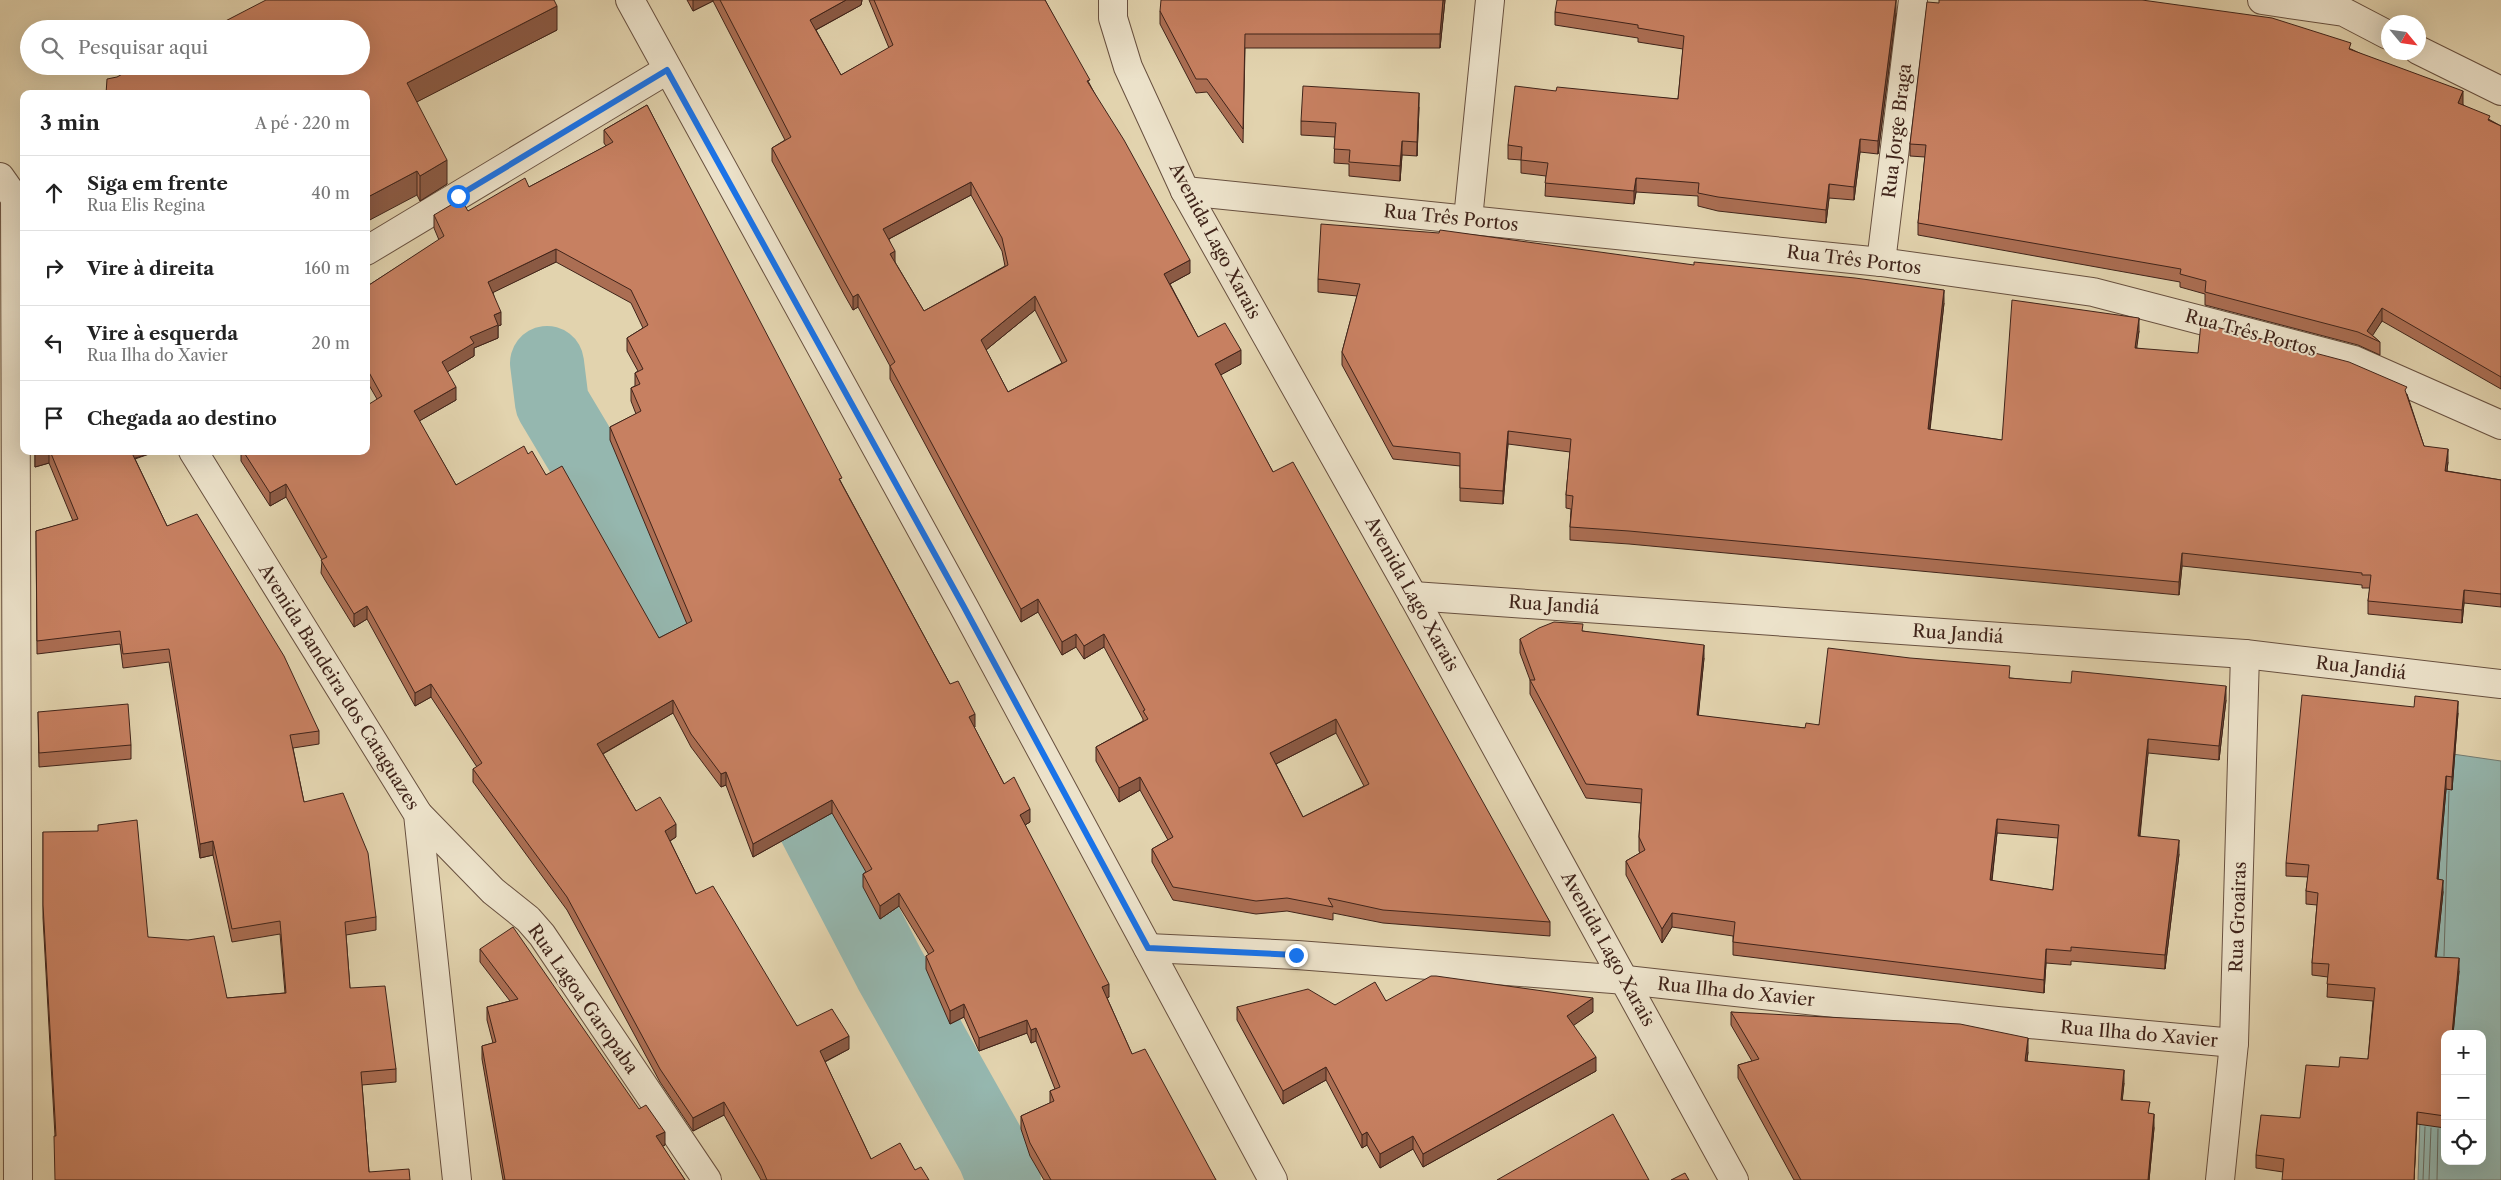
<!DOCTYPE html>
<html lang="pt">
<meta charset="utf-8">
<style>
:root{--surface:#fff;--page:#f6f6f6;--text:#222;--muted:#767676;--line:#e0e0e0}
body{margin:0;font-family:"Libre Caslon Text",serif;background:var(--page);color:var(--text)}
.controls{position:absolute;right:15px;bottom:15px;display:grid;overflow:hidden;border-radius:10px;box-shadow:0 5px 20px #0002}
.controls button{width:45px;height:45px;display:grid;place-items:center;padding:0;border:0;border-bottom:1px solid var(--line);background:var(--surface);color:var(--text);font:25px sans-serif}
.compass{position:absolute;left:2381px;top:15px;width:45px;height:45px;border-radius:50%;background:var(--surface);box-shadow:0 5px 20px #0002;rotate:119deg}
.stop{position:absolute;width:15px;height:15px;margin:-11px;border:4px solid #1a73e8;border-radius:50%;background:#fff}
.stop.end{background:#1a73e8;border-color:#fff;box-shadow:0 1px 5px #0008}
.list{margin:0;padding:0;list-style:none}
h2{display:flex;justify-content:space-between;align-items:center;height:65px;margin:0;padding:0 20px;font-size:21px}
h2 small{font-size:16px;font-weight:400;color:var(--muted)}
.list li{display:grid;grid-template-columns:32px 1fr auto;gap:15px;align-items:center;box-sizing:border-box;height:75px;padding:0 20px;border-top:1px solid var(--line)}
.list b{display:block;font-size:19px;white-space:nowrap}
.list p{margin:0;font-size:16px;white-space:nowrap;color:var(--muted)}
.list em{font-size:16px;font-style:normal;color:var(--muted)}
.icon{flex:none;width:28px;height:28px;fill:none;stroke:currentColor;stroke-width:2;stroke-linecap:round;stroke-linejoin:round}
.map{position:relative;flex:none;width:2501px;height:1180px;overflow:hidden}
.search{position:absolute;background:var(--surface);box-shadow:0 5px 20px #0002;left:20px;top:20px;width:350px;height:55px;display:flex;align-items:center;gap:12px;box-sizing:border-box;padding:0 18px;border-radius:28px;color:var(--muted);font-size:19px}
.panel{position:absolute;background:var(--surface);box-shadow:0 5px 20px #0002;left:20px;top:90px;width:350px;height:365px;border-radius:10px}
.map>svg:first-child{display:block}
</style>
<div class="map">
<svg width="2501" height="1180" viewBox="0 0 2501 1180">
<rect width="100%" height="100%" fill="#e2d3ae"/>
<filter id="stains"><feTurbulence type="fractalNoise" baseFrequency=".004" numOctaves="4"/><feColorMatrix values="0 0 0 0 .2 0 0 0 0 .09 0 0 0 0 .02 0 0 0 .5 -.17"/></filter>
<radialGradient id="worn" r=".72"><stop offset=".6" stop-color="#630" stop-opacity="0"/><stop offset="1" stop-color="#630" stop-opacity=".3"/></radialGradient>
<!-- water -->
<path fill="#95b7af" stroke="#737c73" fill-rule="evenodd" d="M2432,751L2501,761V1180H2418ZM2445,1034H2482V1161H2445Z"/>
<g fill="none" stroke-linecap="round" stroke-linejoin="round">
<!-- shore -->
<g stroke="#6a6e64" stroke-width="1">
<polyline points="2444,956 2449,791"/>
<polyline points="2423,1180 2425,1127"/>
<polyline points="2429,1180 2431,1128"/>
<polyline points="2437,1180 2438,1129"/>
</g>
<!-- river -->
<polyline stroke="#95b7af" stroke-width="74" points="547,363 552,403 592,470 669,615 724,684 793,784 890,970 994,1155 1004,1180"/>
<!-- minor casing -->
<g stroke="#68503f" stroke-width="30">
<g id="minor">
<polyline points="630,0 964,607 1273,1180"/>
<polyline points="1113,0 1113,18 1128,67 1185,191 1413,596 1734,1180"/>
<polyline points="2262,0 2344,12 2388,35"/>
<polyline points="2418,50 2501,91"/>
<polyline points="0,177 24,211"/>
<polyline points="1185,191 1881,262 2093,292 2354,360 2501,425"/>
<polyline points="15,199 18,1180"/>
<polyline points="1468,219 1490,0"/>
<polyline points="366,251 667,70"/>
<polyline points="1881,262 1913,0"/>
<polyline points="193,451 418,814 457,1180"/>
<polyline points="1413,596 2245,654 2501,684"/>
<polyline points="418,814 493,891 528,919 542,935 707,1180"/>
<polyline points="1148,948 1297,955 1626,980 1997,1021 2234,1043"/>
<polyline points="2220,1180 2234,1043 2245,654"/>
</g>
</g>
<!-- minor -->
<use href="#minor" stroke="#ece2ca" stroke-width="28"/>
</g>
<!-- wall -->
<g fill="#ab6e53" stroke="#40241a" fill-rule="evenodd">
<path d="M687,0H862L861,5L816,30L841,75L889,48L869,0H1045L1190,273L1170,284L1198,337L1241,364L1220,375L1273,472L1550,922V936L1383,923L1333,913V920L1287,911L1256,914L1173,900L1152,862V849L1168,840L1140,790L1119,802L1096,761V747L1143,721V719L1104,647L1084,659L1076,647L1062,655L1038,612L1021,622L890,379V366L858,307L853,310L845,296L772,161V148L785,140L713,1L693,11ZM971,195L1002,251L1005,266L924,311L895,262L889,239ZM1035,310L1062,363L1008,392L986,350ZM1336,733L1364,786L1303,817L1276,764Z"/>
<polygon points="1445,0 1440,48 1245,48 1243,143 1207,92 1196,93 1160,24 1160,11"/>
<polygon points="1939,3 2351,49 2463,104 2463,105 2501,126 2501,389 2382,321 2372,335 2380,342 2380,355 2358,345 2205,305 2205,294 2180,287 2180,282 1918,235 1918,223 1925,157 1910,156 1910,144"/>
<polygon points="1555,12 1896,13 1878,154 1860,152 1854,200 1829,198 1826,223 1718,211 1698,206 1698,196 1636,192 1634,204 1545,196 1546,176 1521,173 1521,160 1508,159 1508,145 1556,91 1678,99 1683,49 1638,42 1638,38 1555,25"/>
<polygon points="557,30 416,102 447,184 420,201 366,94"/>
<path d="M647,105L842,484L950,684L975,727H974L1004,784L1030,822L1025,825L1109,997L1107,998L1132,1054L1216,1180H1044L1030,1156L1021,1129V1116L1050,1103V1091L1055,1089L1036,1041L1031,1043L1027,1033L979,1051L964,1017L950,1024L926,969V956L929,955L899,906L880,919L863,887V874L866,872L832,813L753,857L726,785L721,787L691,747L673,713L603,754L636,811L676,837L670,841L696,894L797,1026L849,1049L825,1062L871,1159L915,1170L929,1180H761L724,1115L693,1131L660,1082L567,910L473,782V769L477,767L431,697L415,706L367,619L354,627L325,580L321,573L322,560L286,497L270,506L241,461V451H366L377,399L366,380V287L439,240L434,228V215L468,211L529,187L606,146L604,143V130ZM556,262L631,303L643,328L627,338V351L638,371L635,373V386L631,388V401L636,414L610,427V440L687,624L659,638L546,475L528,454L456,485L419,421L456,400L447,372L474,356V348L498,338V326L501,325L493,292Z"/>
<polygon points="1419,107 1417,156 1402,155 1400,181 1349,176 1349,164 1334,163 1335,137 1301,135 1301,121"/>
<polygon points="1318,279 1944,303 1930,430 2002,440 2139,331 2136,348 2407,394 2424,446 2448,462 2447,471 2501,480 2501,607 2464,603 2462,623 2368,614 2368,601 2370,588 2362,588 2362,585 2182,566 2179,595 1629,544 1570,540 1570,527 1571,509 1566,508 1566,495 1570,452 1508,444 1503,504 1460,501 1460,466 1393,459 1342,365 1342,352 1357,296 1318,292"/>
<polygon points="35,451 152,451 152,453 135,459 167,526 319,731 319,744 293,748 304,802 376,917 376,930 346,935 350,988 396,1069 396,1082 362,1085 369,1172 410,1180 55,1136 43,918 43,832 148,937 227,998 285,993 280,934 232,942 213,855 200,858 169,662 123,668 120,644 37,654 36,531 73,521 49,463 35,467"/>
<path d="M1583,631L1704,658L1698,716L1805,728L2010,678L2226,700L2219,760L2148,753L2140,836L2179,854L2165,969L2071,961V965L2046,963L2044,993L1733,955V936L1672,927L1662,943L1626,875V861L1640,853L1639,851V837L1641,803L1586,798L1530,694V680L1520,653V639ZM1997,833L2058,838L2053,890L1992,881Z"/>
<polygon points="38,712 131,745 131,759 39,767"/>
<polygon points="2458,713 2452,790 2446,789 2438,879 2443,892 2436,957 2459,971 2453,1034 2445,1034 2445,1128 2417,1124 2283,1172 2256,1168 2256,1155 2300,1118 2339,1067 2368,1059 2373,1001 2327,997 2328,977 2312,975 2312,963 2317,905 2306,904 2306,891 2308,877 2286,876 2286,863"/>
<polygon points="480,949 665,1145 662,1146 685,1180 503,1180 482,1059 482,1046 493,1043 487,1020 487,1007 510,1001 480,962"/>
<polygon points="1386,1001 1593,1012 1573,1025 1596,1071 1423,1167 1413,1149 1380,1168 1367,1145 1362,1148 1326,1080 1283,1104 1237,1020 1237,1007 1335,1005"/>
<polygon points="1731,1012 2028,1052 2027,1061 2124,1083 2122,1100 2150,1114 2154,1128 2149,1180 1794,1180 1738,1078 1738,1065 1752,1061 1731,1025"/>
</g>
<!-- shaded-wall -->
<g fill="#8b5a44" stroke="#40241a">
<polygon points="693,0 713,0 713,1 693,11"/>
<polygon points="846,0 862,0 861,5 810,33 810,20"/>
<polygon points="1443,0 1445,0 1440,48 1440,34"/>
<polygon points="1896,0 1896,13 1878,154 1878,141"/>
<polygon points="557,6 557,30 407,107 407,83"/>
<polygon points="2463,91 2463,104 2458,116 2458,103"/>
<polygon points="1419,93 1419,107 1417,156 1417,142"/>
<polygon points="1860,139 1860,152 1854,200 1854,187"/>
<polygon points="1402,141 1402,155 1400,181 1400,166"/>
<polygon points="447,160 447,184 420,201 420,176"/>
<polygon points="417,171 417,195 366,222 366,198"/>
<polygon points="1636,178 1636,192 1634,204 1634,191"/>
<polygon points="971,182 971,195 883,242 883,229"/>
<polygon points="1829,184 1829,198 1826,223 1826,210"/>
<polygon points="556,249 556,262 488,295 488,282"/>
<polygon points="895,251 895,264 890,254"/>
<polygon points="1190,260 1190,273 1164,287 1164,274"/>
<polygon points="1944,290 1944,303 1928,442 1928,429"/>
<polygon points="858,294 858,307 853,310 853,297"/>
<polygon points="1035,296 1035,310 981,354 981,340"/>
<polygon points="2382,308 2382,321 2371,338 2367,331"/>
<polygon points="501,312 501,325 498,326 498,338 474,348 474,356 442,375 442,362 494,315"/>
<polygon points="2139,318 2139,331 2135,361 2135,348"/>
<polygon points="1241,350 1241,364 1215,378 1215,364"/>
<polygon points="456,387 456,400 414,424 414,411"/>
<polygon points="1508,431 1508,444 1503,504 1503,491"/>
<polygon points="2448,449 2448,462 2445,484 2445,471"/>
<polygon points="44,451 49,451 49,463 35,467 35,454"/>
<polygon points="129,451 152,451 152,453 129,460"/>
<polygon points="286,484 286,497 270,506 270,493"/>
<polygon points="2182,553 2182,566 2179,595 2179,582"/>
<polygon points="2464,590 2464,603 2462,623 2462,610"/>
<polygon points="1038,599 1038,612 1021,622 1021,609"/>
<polygon points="367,606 367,619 354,627 354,614"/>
<polygon points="1076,634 1076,647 1062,655 1062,642"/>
<polygon points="1104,634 1104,647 1084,659 1084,646"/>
<polygon points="1704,645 1704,658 1697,729 1697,715"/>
<polygon points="431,684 431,697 415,706 415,693"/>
<polygon points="2226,686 2226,700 2219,760 2219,746"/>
<polygon points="673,700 673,713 597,757 597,744"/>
<polygon points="2458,701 2458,713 2452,790 2452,777"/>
<polygon points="975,714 975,727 969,730 969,717"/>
<polygon points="1336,719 1336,733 1270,767 1270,753"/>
<polygon points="2148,739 2148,753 2138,850 2138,836"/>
<polygon points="726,772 726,785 721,787 721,774"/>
<polygon points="2446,776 2446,789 2437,892 2437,879"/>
<polygon points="1140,777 1140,790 1119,802 1119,788"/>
<polygon points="832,800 832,813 753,857 753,844"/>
<polygon points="1030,809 1030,822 1020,828 1020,815"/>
<polygon points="1997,819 1997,833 1990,894 1990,880"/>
<polygon points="676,824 676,837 665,844 665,831"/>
<polygon points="2179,840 2179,854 2165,969 2165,955"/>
<polygon points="213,841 213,855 200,858 200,844"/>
<polygon points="2443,880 2443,892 2435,970 2435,957"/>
<polygon points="899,893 899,906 880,919 880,906"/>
<polygon points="1672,913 1672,927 1662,943 1662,929"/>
<polygon points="2046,949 2046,963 2044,993 2044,980"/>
<polygon points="2459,958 2459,971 2453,1034 2452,1034"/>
<polygon points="1109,984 1109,997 1102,1000 1102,987"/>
<polygon points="1593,998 1593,1012 1567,1030 1567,1016"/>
<polygon points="964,1004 964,1017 950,1024 950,1011"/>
<polygon points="1027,1020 1027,1033 979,1051 979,1038"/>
<polygon points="1036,1028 1036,1041 1031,1043 1031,1030"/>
<polygon points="849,1036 849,1049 820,1064 820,1051"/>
<polygon points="2028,1038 2028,1052 2025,1074 2025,1061"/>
<polygon points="1596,1057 1596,1071 1423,1167 1423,1154"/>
<polygon points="1326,1067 1326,1080 1283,1104 1283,1091"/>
<polygon points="2124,1070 2124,1083 2121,1113 2121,1100"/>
<polygon points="724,1102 724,1115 693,1131 693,1118"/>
<polygon points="2417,1112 2417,1124 2414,1180"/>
<polygon points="2154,1114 2154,1128 2149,1180 2148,1180"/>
<polygon points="665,1132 665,1145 656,1150 656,1136"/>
<polygon points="1367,1132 1367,1145 1362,1148 1362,1135"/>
<polygon points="1413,1136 1413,1149 1380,1168 1380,1154"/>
</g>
<!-- building -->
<g fill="#c78061" stroke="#40241a" fill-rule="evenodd">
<polygon points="266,0 554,0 557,6 407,83 447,160 420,176 417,171 366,198 366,94 106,94 107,79 117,77 137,66 361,66 361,29 210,29"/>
<path d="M720,0H846L810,20L841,75L893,45L874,0H1045L1090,80L1087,81L1124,140L1190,260L1164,274L1198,337L1225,323L1241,350L1215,364L1273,472L1293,462L1550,922L1383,910L1328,898L1333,907L1287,898L1256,901L1173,887L1152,849L1173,837L1140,777L1119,788L1096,747L1148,719L1143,711L1145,710L1104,634L1084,646L1076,634L1062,642L1038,599L1021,609L890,366L895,362L858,294L853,297L845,283L772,148L791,137ZM971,182L1002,238L1008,265L924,311L890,254L895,251L883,229ZM1035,296L1067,361L1008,392L981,340ZM1336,719L1369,784L1303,817L1270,753Z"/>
<polygon points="1161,0 1443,0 1440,34 1245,34 1243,129 1207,79 1196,79 1160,11"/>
<polygon points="1557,0 1896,0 1878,141 1860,139 1854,187 1829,184 1826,210 1718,197 1698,193 1699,183 1636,178 1634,191 1545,183 1548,163 1521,160 1522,147 1508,145 1515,86 1556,91 1557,87 1678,99 1684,36 1638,28 1638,25 1555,12"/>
<polygon points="1939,0 2142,0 2272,18 2351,43 2349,49 2463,91 2458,103 2490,116 2488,120 2501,126 2501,377 2382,308 2367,331 2380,342 2358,332 2205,292 2206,281 2180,274 2181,269 1918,223 1926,145 1910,144 1927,2 1939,3"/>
<polygon points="1303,86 1419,93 1417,142 1402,141 1400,166 1349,162 1350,150 1334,149 1336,123 1301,121"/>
<path d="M647,105L842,478L839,479L950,684L958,681L975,714L969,717L1004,784L1014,777L1030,809L1020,815L1109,984L1102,987L1132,1054L1145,1049L1216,1180H1051L1030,1143L1021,1116L1054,1101L1050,1091L1060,1087L1036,1028L1031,1030L1027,1020L979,1038L964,1004L950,1011L926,956L934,951L899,893L880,906L863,874L872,869L832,800L753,844L726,772L721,774L691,734L673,700L597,744L636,811L660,797L676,824L665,831L696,894L713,886L797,1026L832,1009L849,1036L820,1051L871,1159L900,1143L915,1170L921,1167L929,1180H767L761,1166L724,1102L693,1118L660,1069L567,897L473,769L482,763L431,684L415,693L367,606L354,614L325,567L321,560L327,557L286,484L270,493L243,451H366V406L382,396L366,367V287L444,236L434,215L461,199L468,211L525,178L529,187L613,142L604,130ZM556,249L631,290L648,325L627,338L643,369L635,373L640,384L631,388L641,411L610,427L692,621L659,638L562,466L546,475L532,451L528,454L524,446L456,485L414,411L456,387L442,362L474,343L470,337L498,325L494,315L501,312L488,282Z"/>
<polygon points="1321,224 1439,233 1440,230 1694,265 1694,262 1855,278 1944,290 1928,429 2002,440 2012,300 2139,318 2135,348 2198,353 2201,323 2349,362 2407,387 2405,390 2424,446 2448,449 2445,471 2501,480 2501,594 2464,590 2462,610 2368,601 2371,575 2362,575 2362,573 2182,553 2179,582 1629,531 1570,527 1573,496 1566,495 1571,439 1508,431 1503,491 1460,488 1460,453 1393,446 1342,352 1360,284 1318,279"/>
<polygon points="35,451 44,451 35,454"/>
<polygon points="50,451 131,451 167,526 197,514 284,656 319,731 290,735 304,802 343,793 368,853 376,917 345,922 350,988 385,986 396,1069 361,1072 369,1172 409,1169 410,1180 55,1180 54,1136 56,1136 43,905 43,832 98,831 98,825 137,820 148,937 188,940 214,936 227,998 286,993 280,921 232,929 213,841 200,844 169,649 123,654 120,631 37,641 36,531 78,519"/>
<path d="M1554,622L1583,624L1582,631L1704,645L1697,715L1805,728L1806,723L1819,725L1828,648L1910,658L2010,666L2009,678L2071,683L2072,671L2226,686L2219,746L2148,739L2138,836L2179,840L2165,955L2071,947V951L2046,949L2044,980L1733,942L1735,922L1672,913L1662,929L1626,861L1645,850L1639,837L1642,789L1586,784L1530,680H1535L1520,639L1539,628ZM1997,819L2059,825L2053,890L1990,880Z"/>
<polygon points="2302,695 2414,707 2415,696 2458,701 2452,777 2446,776 2437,879 2443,880 2435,957 2459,958 2452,1034 2445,1034 2445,1116 2417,1112 2414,1180 2282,1180 2284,1159 2256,1155 2261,1115 2300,1118 2306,1065 2339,1067 2340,1057 2368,1059 2375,988 2327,984 2329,964 2312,963 2318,893 2306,891 2309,865 2286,863"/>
<polygon points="128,704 131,745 39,753 38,712"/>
<polygon points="513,927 639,1109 646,1105 665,1132 656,1136 685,1180 505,1180 482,1046 496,1042 487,1007 518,999 480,949"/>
<polygon points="1431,976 1436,976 1593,998 1567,1016 1596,1057 1423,1154 1413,1136 1380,1154 1367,1132 1362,1135 1326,1067 1283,1091 1237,1007 1308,989 1335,1005 1375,982 1386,1001"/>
<polygon points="1731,1012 1960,1024 2028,1038 2025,1061 2124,1070 2121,1100 2150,1102 2148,1113 2154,1114 2148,1180 1801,1180 1738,1065 1759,1059"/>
<polygon points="1613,1114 1649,1180 1497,1180"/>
<polygon points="1685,1173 1689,1180 1671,1180"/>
</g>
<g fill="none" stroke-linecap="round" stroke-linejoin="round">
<!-- route -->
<polyline stroke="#1a73e8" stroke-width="6" points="458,196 667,70 964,607 1148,948 1296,955"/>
</g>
<g text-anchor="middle" stroke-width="4" stroke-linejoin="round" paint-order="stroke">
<!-- street labels -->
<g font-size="18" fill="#40241a" stroke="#ece2ca">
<text transform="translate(1897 131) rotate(-83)" y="6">Rua Jorge Braga</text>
<text transform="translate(1451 218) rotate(6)" y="6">Rua Três Portos</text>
<text transform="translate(1215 241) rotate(62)" y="6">Avenida Lago Xarais</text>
<text transform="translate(1854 260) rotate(7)" y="6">Rua Três Portos</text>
<text transform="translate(2251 333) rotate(15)" y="6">Rua Três Portos</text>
<text transform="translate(1412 594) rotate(61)" y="6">Avenida Lago Xarais</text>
<text transform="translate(1554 605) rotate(4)" y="6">Rua Jandiá</text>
<text transform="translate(1958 634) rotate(4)" y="6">Rua Jandiá</text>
<text transform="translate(2361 668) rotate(7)" y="6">Rua Jandiá</text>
<text transform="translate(339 687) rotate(58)" y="6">Avenida Bandeira dos Cataguazes</text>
<text transform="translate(2238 917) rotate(-88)" y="6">Rua Groairas</text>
<text transform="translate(1608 949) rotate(61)" y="6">Avenida Lago Xarais</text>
<text transform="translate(1736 992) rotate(6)" y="6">Rua Ilha do Xavier</text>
<text transform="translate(583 999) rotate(55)" y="6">Rua Lagoa Garopaba</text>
<text transform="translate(2139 1034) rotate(5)" y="6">Rua Ilha do Xavier</text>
</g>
</g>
<rect width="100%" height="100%" filter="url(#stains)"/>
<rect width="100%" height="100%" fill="url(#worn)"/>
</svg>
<div class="controls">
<button>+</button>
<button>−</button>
<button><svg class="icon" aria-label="locate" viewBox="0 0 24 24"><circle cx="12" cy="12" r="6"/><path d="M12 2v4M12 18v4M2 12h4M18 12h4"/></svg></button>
</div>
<svg class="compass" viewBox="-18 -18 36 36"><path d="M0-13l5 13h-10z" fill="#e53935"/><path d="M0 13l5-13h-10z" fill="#767676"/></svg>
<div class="stop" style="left:458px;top:196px"></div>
<div class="stop end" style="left:1296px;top:955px"></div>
<div class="search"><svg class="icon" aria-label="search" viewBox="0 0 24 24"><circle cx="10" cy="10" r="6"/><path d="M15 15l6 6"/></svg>Pesquisar aqui</div>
<section class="panel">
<h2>3 min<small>A pé · 220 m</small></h2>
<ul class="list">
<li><svg class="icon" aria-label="ahead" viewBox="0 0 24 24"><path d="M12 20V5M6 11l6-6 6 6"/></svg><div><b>Siga em frente</b><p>Rua Elis Regina</p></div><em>40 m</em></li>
<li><svg class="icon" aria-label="right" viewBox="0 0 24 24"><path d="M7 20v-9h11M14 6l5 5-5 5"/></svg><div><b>Vire à direita</b></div><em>160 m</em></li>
<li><svg class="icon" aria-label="left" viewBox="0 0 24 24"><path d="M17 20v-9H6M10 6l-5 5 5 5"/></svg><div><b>Vire à esquerda</b><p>Rua Ilha do Xavier</p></div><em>20 m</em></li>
<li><svg class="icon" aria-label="arrive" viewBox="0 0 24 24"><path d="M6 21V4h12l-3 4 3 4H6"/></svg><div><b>Chegada ao destino</b></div></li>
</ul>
</section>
</div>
